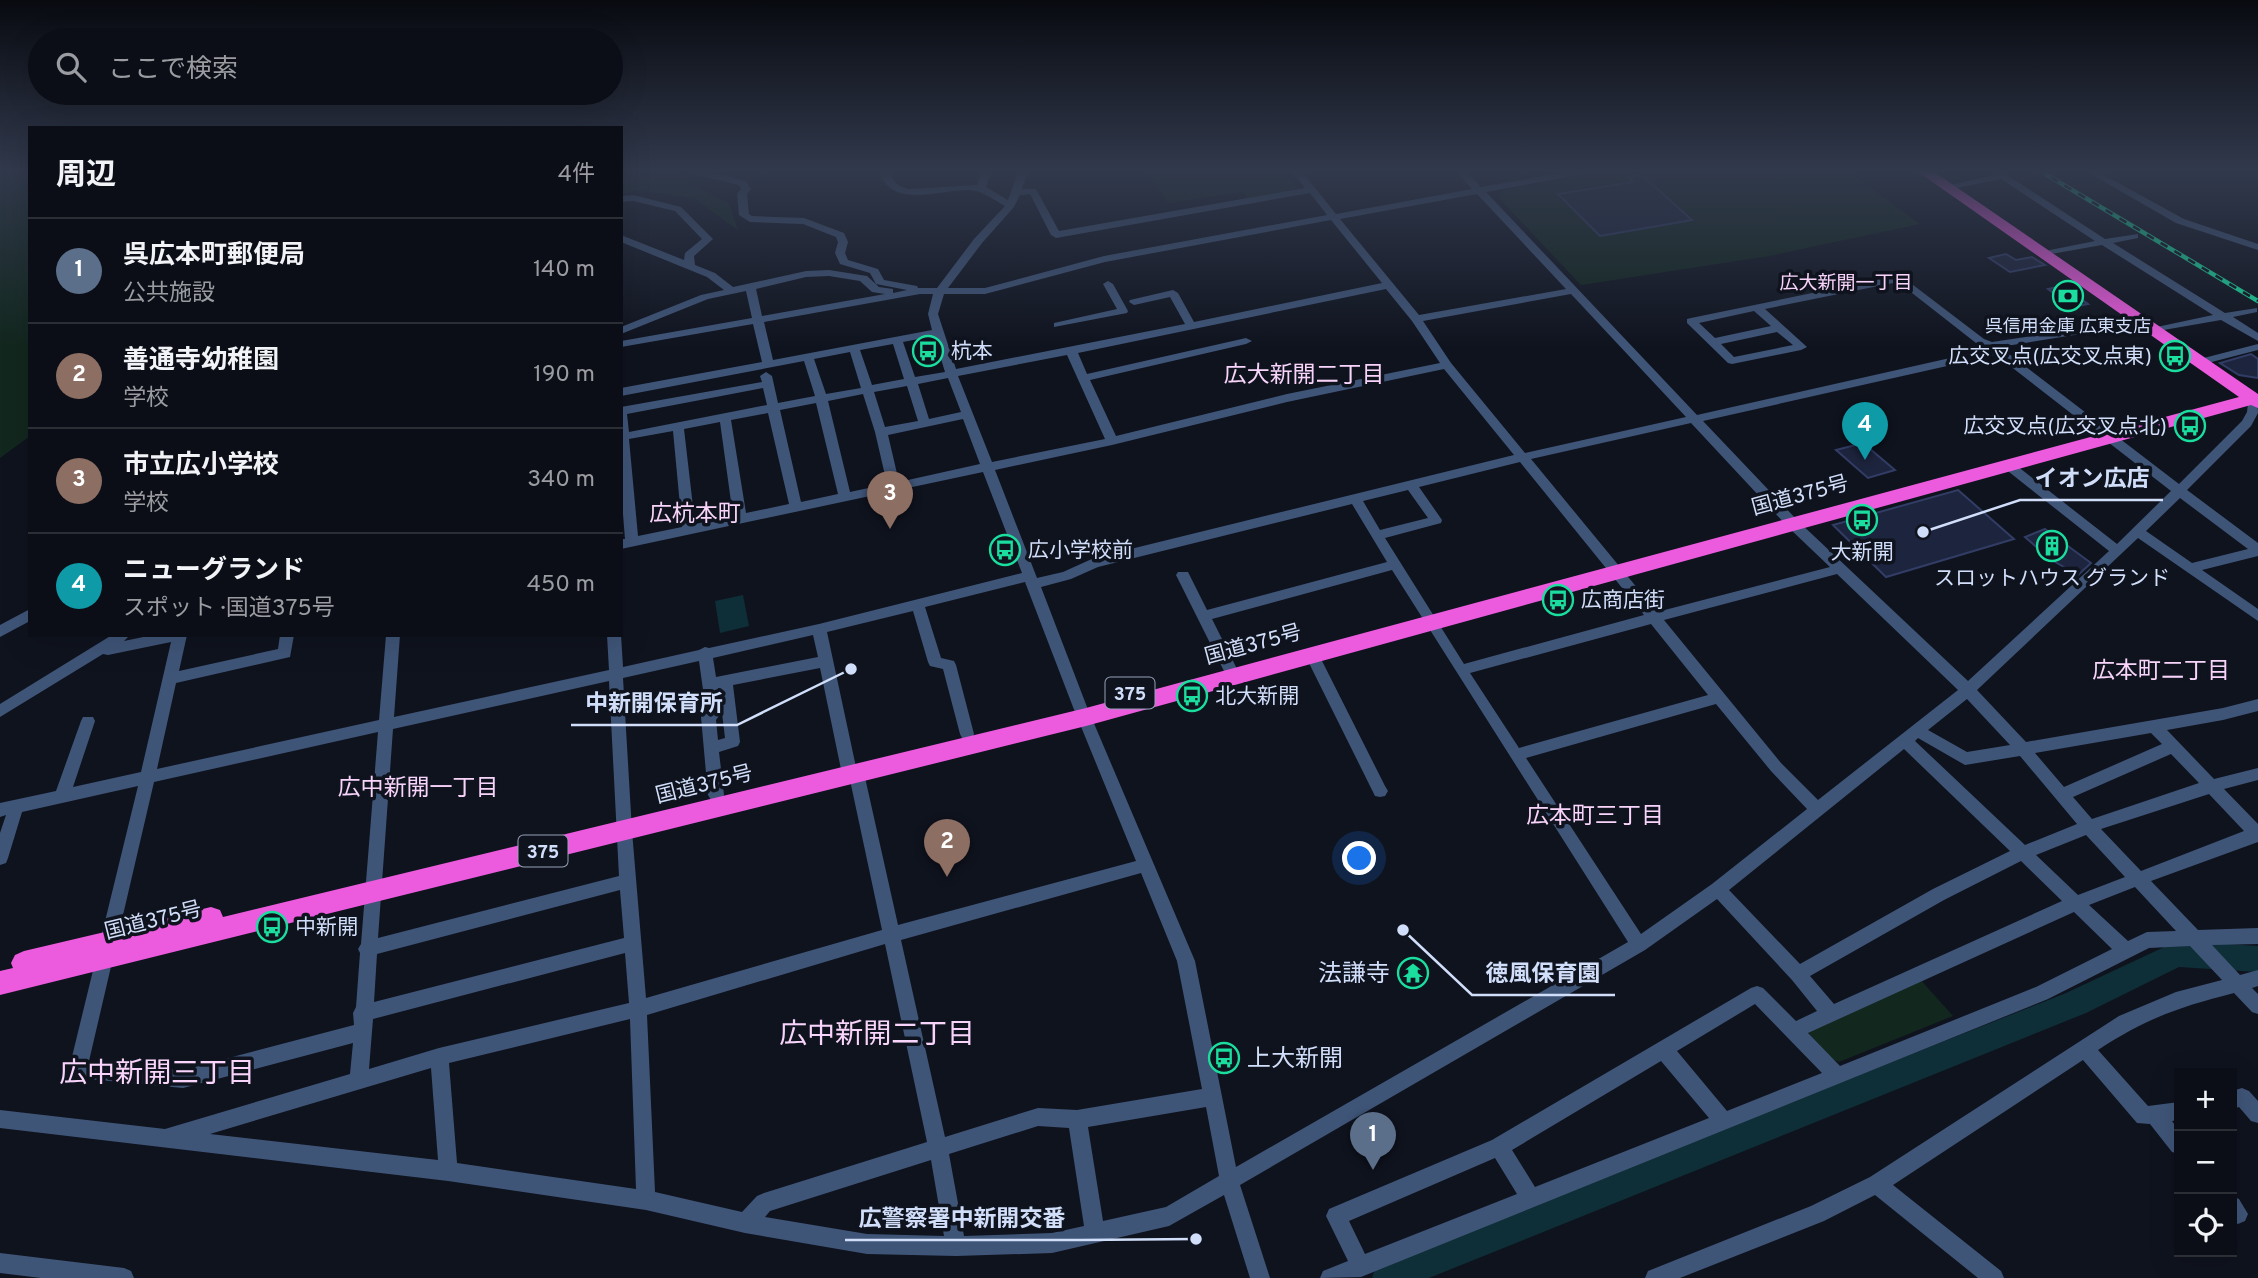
<!DOCTYPE html>
<html lang="ja">
<meta charset="utf-8">
<style>
:root{--surface:#0b0e16;--page:#191c23;--text:#f1f3f6;--muted:#9a9ca1;--line:#2b2e35;--accent:#0f766e}
body{margin:0;font-family:Overpass,"Noto Sans JP",sans-serif;background:var(--page);color:var(--text)}
.controls{position:absolute;right:21px;bottom:21px;display:grid;overflow:hidden;border-radius:0px;box-shadow:0 7px 28px #0002}
.controls button{width:63px;height:63px;display:grid;place-items:center;padding:0;border:0;border-bottom:2px solid var(--line);background:var(--surface);color:var(--text);font:35px sans-serif}
.you{position:absolute;left:1360px;top:859px;width:24px;height:24px;margin:-18px;border:5px solid #fff;border-radius:50%;background:#1a73e8;box-shadow:0 0 0 10px #1a73e833}
.badge{display:grid;place-items:center;width:46px;height:46px;border-radius:50%;background:var(--accent);color:#fff;font-size:23px;font-weight:700}
.pin{position:absolute;translate:-50% -58px;filter:drop-shadow(0 2px 4px #0008)}
.pin::after{content:'';position:absolute;top:37px;width:24px;height:21px;background:inherit;clip-path:polygon(0 0,100% 0,50% 100%)}
.list{margin:0;padding:0;list-style:none}
h2{display:flex;justify-content:space-between;align-items:center;height:91px;margin:0;padding:0 28px;font-size:30px}
h2 small{font-size:23px;font-weight:400;color:var(--muted)}
.list li{display:grid;grid-template-columns:46px 1fr auto;gap:21px;align-items:center;box-sizing:border-box;height:105px;padding:0 28px;border-top:2px solid var(--line)}
.list b{display:block;font-size:26px;white-space:nowrap}
.list p{margin:0;font-size:23px;white-space:nowrap;color:var(--muted)}
.list em{font-size:23px;font-style:normal;color:var(--muted)}
.icon{flex:none;width:38px;height:38px;fill:none;stroke:currentColor;stroke-width:2;stroke-linecap:round;stroke-linejoin:round}
.map{position:relative;flex:none;width:2258px;height:1278px;overflow:hidden}
.search{position:absolute;background:var(--surface);box-shadow:0 7px 28px #0002;left:28px;top:28px;width:595px;height:77px;display:flex;align-items:center;gap:18px;box-sizing:border-box;padding:0 24px;border-radius:38px;color:var(--muted);font-size:26px}
.panel{position:absolute;background:var(--surface);box-shadow:0 7px 28px #0002;left:28px;top:126px;width:595px;height:511px;border-radius:0px}
.map>svg:first-child{display:block}
</style>
<div class="map">
<svg width="2258" height="1278" viewBox="0 0 2258 1278">
<rect width="100%" height="100%" fill="#0f131e"/>
<!-- green -->
<g fill="#12271e">
<polygon points="0,169 30,169 30,436 0,458"/>
<polygon points="621,169 667,169 729,204 738,230 694,198 636,190 621,195"/>
<polygon points="1146,169 1281,169 1297,189 1248,199 1243,192 1168,203"/>
<polygon points="1628,169 1845,169 1920,224 1769,256 1581,285 1499,198 1502,190"/>
<path d="M1919,978L1953,1016L1839,1062C1827,1058 1809,1041 1808,1028Z"/>
</g>
<!-- water -->
<polygon fill="#0e2f37" points="743,595 749,626 720,633 715,601"/>
<g fill="none" stroke-linecap="round" stroke-linejoin="round">
<!-- river -->
<polygon fill="#0e2f37" fill-rule="evenodd" points="2177,941 2258,946 2258,972 2179,967 2086,1013 1429,1278 1372,1278 1376,1266 2066,993"/>
</g>
<!-- building -->
<g fill="#1d243d" stroke="#323d66" stroke-width="2">
<polygon points="1642,175 1692,220 1600,236 1558,194 1633,182 1628,177"/>
<polygon points="2006,254 2016,260 2032,257 2045,265 2010,272 1989,258"/>
<polygon points="2062,286 2088,304 2073,307 2048,289"/>
<polygon points="2251,354 2258,359 2258,378 2239,375 2220,363"/>
<polygon points="1863,443 1895,470 1868,478 1836,450"/>
<polygon points="1958,490 2014,539 1886,577 1833,525"/>
<polygon points="2045,529 2091,563 2078,575 2050,559 2025,537"/>
</g>
<g fill="none" stroke-linecap="round" stroke-linejoin="round">
<!-- minor -->
<g fill="#3f5578" fill-rule="evenodd">
<path d="M689,169H699L746,181L751,189L747,194L749,214L752,216L804,218L844,233L848,242L845,253L848,260L878,269L884,280L917,286L918,288H937L974,239L1005,206C994,200 983,191 970,190C939,189 889,211 879,169H889C893,181 896,186 909,189L977,185L982,169H992L986,187L1008,200L1019,169H1029L1022,189H1036L1059,231L1305,188L1290,169H1300L1336,214L1472,189L1454,169H1464L1481,187L1582,169H1601L1596,172L1486,192L1697,415L1990,349L1976,343L1898,282L1765,309L1807,347L1801,350L1732,364L1728,363L1687,323V319L1691,318L1900,275L1984,339L1992,342L2147,319V323L2143,324L2000,347L2179,484L2242,421L2247,412L2249,395H2257L2258,413L2251,426L2187,490L2258,543V556L2202,570L2258,609V621L2138,538L1977,690L2026,742L2223,708L2258,699V711L2223,720L2167,730L2214,779L2258,768V780L2224,789L2258,824V842L2151,881L2198,930L2258,928V944L2212,945L2240,975L2258,970V986L2252,988L2258,994V1014L2252,1012L2234,993C2179,1007 2145,1019 2098,1050L2148,1106L2179,1102V1120L2172,1121L2179,1131V1154L2172,1152L2150,1124L2137,1123L2083,1060L1893,1185L2001,1271L2004,1278H1978L1875,1195L1824,1221L1680,1278H1645L1648,1271L1811,1206L1870,1177L2119,1016L2176,992L2222,980L2190,946L2149,948L2048,999L1361,1277L1320,1278L1323,1271L1348,1261L1326,1216L1329,1209L1492,1140L1751,988L1757,986L1763,988L1796,1021L1817,1011L1792,980L1717,899L1645,950L1240,1185L1270,1278H1250L1224,1195L1169,1226L1052,1253L956,1256L867,1254L745,1233L646,1210L448,1181L0,1128V1110L165,1129L350,1074L353,1043L183,1088L78,1078L72,1075L69,1069L138,786L22,812L8,858L6,863L0,865V833L6,815L0,817V803L56,791L81,721L83,717H93L95,721L73,787L141,772L171,642L108,655L103,654L0,717V704L112,635H130L124,641L153,635H187L179,671L278,649L280,635H294L290,657L176,683L157,769L379,720L386,635H400L394,717L609,670L607,635H621L623,667L699,650L705,647L709,648L819,624L1022,573L983,472L621,549V539H625L621,489V407L762,382L760,376L766,372L772,376L778,403L815,396L804,361L621,396V388L762,362L753,324L621,347V341L752,318L746,291L708,299L621,334V327L701,295L724,290L707,277L621,242V235L684,260L685,253L702,239L675,211L633,201L621,202V196L633,195L681,207L713,239L694,256L695,265L715,273L733,287L806,271L829,270L867,276L879,287L893,289V293L907,290L876,284L870,273L840,264L835,253L838,242L836,237L803,224L750,222L739,215L737,194L741,189L739,185L694,174ZM1310,193L1327,215L1104,256L985,288H948L982,243L1014,207L1020,195L1030,194L1051,235L1056,238ZM1477,194L1566,289L1419,315L1340,219ZM1331,220L1382,283L1194,322L1178,293L1173,290L1130,300L1129,302L1134,305L1170,297L1185,324L956,369L938,314L944,294H985L1105,262ZM829,276L860,281L872,292L885,294L762,316L756,289L806,277ZM1386,289L1412,321L1440,363L1287,394L1116,436L1090,380L1246,344L1252,341L1246,338L1087,374L1078,353ZM920,294H933L928,314L932,330L773,360L764,322ZM1571,294L1686,417L1525,453L1451,363L1423,321ZM1754,311L1771,326L1715,338L1699,323ZM1777,332L1793,345L1734,357L1721,344ZM934,336L945,372L915,377L903,342ZM893,344L904,379L872,385L860,350ZM850,352L861,388L826,394L814,359ZM1067,355L1105,439L992,462L958,376ZM1996,355L2171,491L2117,544L2012,462H2004L2002,465L2004,468L2109,551L1968,681L1798,521L1703,421ZM1444,369L1514,455L1094,558L1063,572L1037,578L995,470L1112,445L1287,402ZM948,378L961,412L929,419L918,384ZM907,386L918,421L885,427L874,392ZM763,388L767,405L629,432L627,414ZM863,394L875,432L887,484L850,492L828,401ZM816,403L838,494L801,502L780,410ZM768,413L789,504L746,513L731,420ZM963,419L980,464L899,482L888,435ZM720,422L733,516L695,524L684,429ZM1691,423L1788,527L1830,567L1657,612L1531,459ZM673,431L682,527L638,536L629,439ZM1520,462L1644,615L1464,664L1385,538L1441,523L1442,520L1419,487ZM1408,490L1428,518L1380,530L1363,501ZM2180,498L2248,549L2192,563L2146,531ZM1352,504L1387,562L1207,610L1188,572H1178L1176,575L1229,681H1239L1241,677L1212,619L1392,570L1628,942L1236,1167L1195,961L1087,707L1041,587L1071,579L1098,567ZM1837,574L1958,690L1818,800L1781,763L1664,620ZM1025,582L1073,707L1136,861L898,925L864,773L861,769L856,767L827,632L913,611L928,662L930,666L943,669L960,734L962,738L967,740L972,738L974,734L956,665L954,661L941,658L925,607ZM1651,624L1708,695L1519,748L1470,673ZM813,635L818,657L716,677L713,658ZM699,661L706,711L701,717L708,795L711,800L716,801L721,800L724,795L719,752L738,746L740,742L733,685L820,668L842,774L845,778L850,780L882,930L646,998L632,831L623,678ZM609,681L619,876L378,938L393,729ZM718,688H719L725,738L718,740L716,720L721,713ZM1967,699L2010,745L1967,752L1928,730ZM1716,704L1771,771L1807,809L1712,884L1641,934L1526,758ZM378,732L361,944L358,949L360,953L356,1007L353,1013L354,1025L183,1070L89,1061L154,782ZM2151,733L2162,744L2064,787L2035,753ZM1918,738L1965,765L2020,756L2077,824L2025,845L1915,741ZM1904,749L2010,851L1933,889L1800,964L1729,890ZM2171,754L2199,783L2092,819L2073,797ZM2209,794L2244,831L2141,871L2101,829ZM2086,835L2125,877L2078,895L2036,855ZM2021,861L2062,901L1834,1004L1810,976L1944,900ZM1141,873L1177,961L1202,1089L1077,1110L1038,1108L945,1137L901,940ZM2135,887L2176,931L2147,932L2128,941L2089,905ZM620,890L624,938L374,1002L377,954ZM2074,912L2112,949L2036,987L1840,1066L1808,1033ZM885,944L927,1142L764,1193L757,1196L742,1212L655,1192L647,1015ZM625,953L629,1003L439,1048L369,1069L373,1019ZM1755,1004L1822,1073L1727,1111L1677,1051ZM630,1019L636,1189L457,1163L449,1063ZM1661,1061L1709,1118L1535,1187L1512,1150ZM431,1068L438,1160L210,1134ZM1206,1107L1219,1176L1166,1207L1103,1221L1088,1127ZM1038,1126L1069,1128L1084,1226L1052,1233L964,1236L949,1154ZM1495,1158L1517,1194L1365,1254L1349,1221ZM931,1160L944,1236L867,1234L765,1217L770,1211Z"/>
<polygon points="1987,169 1998,169 2105,239 2138,234 2138,238 2113,243 2225,313 2257,308 2257,312 2233,317 2258,333 2258,341 2221,320 2152,332 2152,328 2213,315 2102,245 2040,256 2040,252 2095,241 2001,179 1947,190 1942,187 1994,175"/>
<polygon points="2082,169 2093,169 2184,219 2258,244 2258,250 2176,223"/>
<polygon points="1108,281 1113,284 1128,311 1127,313 1054,327 1054,323 1117,309 1103,284"/>
<polygon points="2258,344 2258,350 2200,365 2194,362 2196,360"/>
<polygon points="30,609 30,621 0,637 0,625"/>
<polygon points="1312,650 1317,651 1319,655 1385,786 1388,791 1385,796 1380,797 1375,796 1305,655 1307,651"/>
<polygon points="2242,1088 2249,1091 2258,1101 2258,1123 2251,1121 2239,1107 2232,1109 2232,1091"/>
<polygon points="2232,1196 2239,1199 2248,1214 2245,1221 2238,1224 2232,1221"/>
<polygon points="0,1253 124,1268 131,1271 134,1278 41,1278 0,1273"/>
</g>
<!-- highway -->
<polygon fill="#ec5ade" fill-rule="evenodd" points="1914,169 1930,169 2258,394 2258,408 2251,405 1086,726 0,995 0,971 13,968 11,963 15,955 24,951 211,907 220,910 223,917 1086,708 2239,397"/>
<!-- rail casing -->
<g stroke="#1add9e" stroke-width="4.5">
<polyline id="rail" points="2037,169 2258,301"/>
</g>
<!-- rail -->
<use href="#rail" stroke="#0f131e" stroke-width="2.5" stroke-dasharray="8" stroke-linecap="butt"/>
</g>
<!-- sky -->
<linearGradient id="sky" x2="0" y2="1"><stop stop-color="#080a10"/><stop offset="0.49" stop-color="#31394c"/><stop offset="1" stop-color="#31394c" stop-opacity="0"/></linearGradient>
<rect width="2258" height="348" fill="url(#sky)"/>
<!-- icons -->
<defs>
<g id="bank-ring" transform="scale(1.575)"><circle r="9.5" fill="#0f131e" stroke="#1add9e" stroke-width="1.5"/><path d="M-6-4H6V4H-6ZM0-2.3a2.3 2.3 0 1 0 0 4.6a2.3 2.3 0 1 0 0-4.6Z" fill="#1add9e"/></g>
<g id="bus-ring" transform="scale(1.575)"><circle r="9.5" fill="#0f131e" stroke="#1add9e" stroke-width="1.5"/><path d="M-5-6H5V4H4V6H2V4H-2V6H-4V4H-5ZM-3.5-4V0h7V-4ZM-3.5 1.2v1.5H-2V1.2ZM2 1.2v1.5H3.5V1.2Z" fill="#1add9e"/></g>
<g id="building-ring" transform="scale(1.575)"><circle r="9.5" fill="#0f131e" stroke="#1add9e" stroke-width="1.5"/><path d="M-4-6H4V6H1V3H-1V6H-4ZM-2.5-4.3h1.7v1.8h-1.7ZM.8-4.3h1.7v1.8H.8ZM-2.5-1h1.7V.8h-1.7ZM.8-1h1.7V.8H.8Z" fill="#1add9e"/></g>
<g id="temple-ring" transform="scale(1.575)"><circle r="9.5" fill="#0f131e" stroke="#1add9e" stroke-width="1.5"/><path d="M0-6L5-2H3V0L6.5 2.5H4V6H1.5V3h-3V6H-4V2.5H-6.5L-3 0V-2H-5Z" fill="#1add9e"/></g>
</defs>
<g fill-rule="evenodd">
<use href="#bank-ring" x="2068" y="296"/>
<use href="#bus-ring" x="928" y="351"/>
<use href="#bus-ring" x="2175" y="356"/>
<use href="#bus-ring" x="2190" y="426"/>
<use href="#bus-ring" x="1862" y="520"/>
<use href="#building-ring" x="2052" y="546"/>
<use href="#bus-ring" x="1005" y="550"/>
<use href="#bus-ring" x="1558" y="600"/>
<use href="#bus-ring" x="1192" y="696"/>
<use href="#bus-ring" x="272" y="927"/>
<use href="#temple-ring" x="1413" y="973"/>
<use href="#bus-ring" x="1224" y="1058"/>
</g>
<g text-anchor="middle" stroke-width="7" stroke-linejoin="round" paint-order="stroke">
<!-- far-poi labels -->
<g font-size="18" fill="#d1defa" stroke="#0f131e">
<text x="2068" y="332">呉信用金庫 広東支店</text>
</g>
<!-- far-neighbourhood labels -->
<g font-size="19" fill="#f8d3fa" stroke="#0f131e">
<text x="1846" y="289">広大新開一丁目</text>
</g>
<!-- shield labels -->
<g fill="#0f131e" stroke="#97a1b8" stroke-width="2">
<rect x="1105.5" y="677.5" width="49" height="31" rx="5"/>
<rect x="518.5" y="835.5" width="49" height="31" rx="5"/>
</g>
<g font-size="19" font-weight="bold" fill="#d1defa">
<text x="1130" y="700">375</text>
<text x="543" y="858">375</text>
</g>
<!-- poi labels -->
<g font-size="21" fill="#d1defa" stroke="#0f131e" text-anchor="start">
<text x="951" y="358">杭本</text>
<text x="2152" y="363" text-anchor="end">広交叉点(広交叉点東)</text>
<text x="2167" y="433" text-anchor="end">広交叉点(広交叉点北)</text>
<text x="1028" y="557">広小学校前</text>
<text x="1862" y="559" text-anchor="middle">大新開</text>
<text x="2052" y="585" text-anchor="middle">スロットハウス グランド</text>
<text x="1581" y="607">広商店街</text>
<text x="1215" y="703">北大新開</text>
<text x="295" y="934">中新開</text>
</g>
<!-- street labels -->
<g font-size="21" fill="#d1defa" stroke="#0f131e">
<text transform="translate(1800 495) rotate(-15)" y="7">国道375号</text>
<text transform="translate(1253 644) rotate(-15)" y="7">国道375号</text>
<text transform="translate(704 784) rotate(-14)" y="7">国道375号</text>
<text transform="translate(153 920) rotate(-14)" y="7">国道375号</text>
</g>
<!-- neighbourhood labels -->
<g font-size="23" fill="#f8d3fa" stroke="#0f131e">
<text x="1304" y="382">広大新開二丁目</text>
<text x="695" y="521">広杭本町</text>
<text x="2161" y="678">広本町二丁目</text>
<text x="418" y="795">広中新開一丁目</text>
<text x="1595" y="823">広本町三丁目</text>
</g>
<!-- near-poi labels -->
<g font-size="24" fill="#d1defa" stroke="#0f131e" text-anchor="end">
<text x="1390" y="981">法謙寺</text>
<text x="1247" y="1066" text-anchor="start">上大新開</text>
</g>
<!-- near-neighbourhood labels -->
<g font-size="28" fill="#f8d3fa" stroke="#0f131e">
<text x="877" y="1043">広中新開二丁目</text>
<text x="157" y="1082">広中新開三丁目</text>
</g>
</g>
<!-- callouts -->
<path fill="none" stroke="#d1defa" stroke-width="2.5" d="M1923 532L2020 500H2163M851 669L737 725H571M1403 930L1472 995H1615M1196 1239L1080 1240H845"/>
<g fill="#d1defa" stroke="#0f131e" stroke-width="2.5">
<circle cx="1923" cy="532" r="7"/>
<circle cx="851" cy="669" r="7"/>
<circle cx="1403" cy="930" r="7"/>
<circle cx="1196" cy="1239" r="7"/>
</g>
<g font-size="23" text-anchor="middle" font-weight="bold" fill="#d1defa" stroke="#0f131e" stroke-width="7" stroke-linejoin="round" paint-order="stroke">
<text x="2092" y="486">イオン広店</text>
<text x="654" y="711">中新開保育所</text>
<text x="1543" y="981">徳風保育園</text>
<text x="962" y="1226">広警察署中新開交番</text>
</g>
</svg>
<div class="controls">
<button>+</button>
<button>−</button>
<button><svg class="icon" aria-label="locate" viewBox="0 0 24 24"><circle cx="12" cy="12" r="6"/><path d="M12 2v4M12 18v4M2 12h4M18 12h4"/></svg></button>
</div>
<div class="you"></div>
<div class="pin badge" style="left:1373px;top:1170px;background:#5c6f8a">1</div>
<div class="pin badge" style="left:947px;top:877px;background:#8d6e63">2</div>
<div class="pin badge" style="left:890px;top:529px;background:#8d6e63">3</div>
<div class="pin badge" style="left:1865px;top:460px;background:#0f9aa8">4</div>
<div class="search"><svg class="icon" aria-label="search" viewBox="0 0 24 24"><circle cx="10" cy="10" r="6"/><path d="M15 15l6 6"/></svg>ここで検索</div>
<section class="panel">
<h2>周辺<small>4件</small></h2>
<ul class="list">
<li><span class="badge" style="background:#5c6f8a">1</span><div><b>呉広本町郵便局</b><p>公共施設</p></div><em>140 m</em></li>
<li><span class="badge" style="background:#8d6e63">2</span><div><b>善通寺幼稚園</b><p>学校</p></div><em>190 m</em></li>
<li><span class="badge" style="background:#8d6e63">3</span><div><b>市立広小学校</b><p>学校</p></div><em>340 m</em></li>
<li><span class="badge" style="background:#0f9aa8">4</span><div><b>ニューグランド</b><p>スポット · 国道375号</p></div><em>450 m</em></li>
</ul>
</section>
</div>
